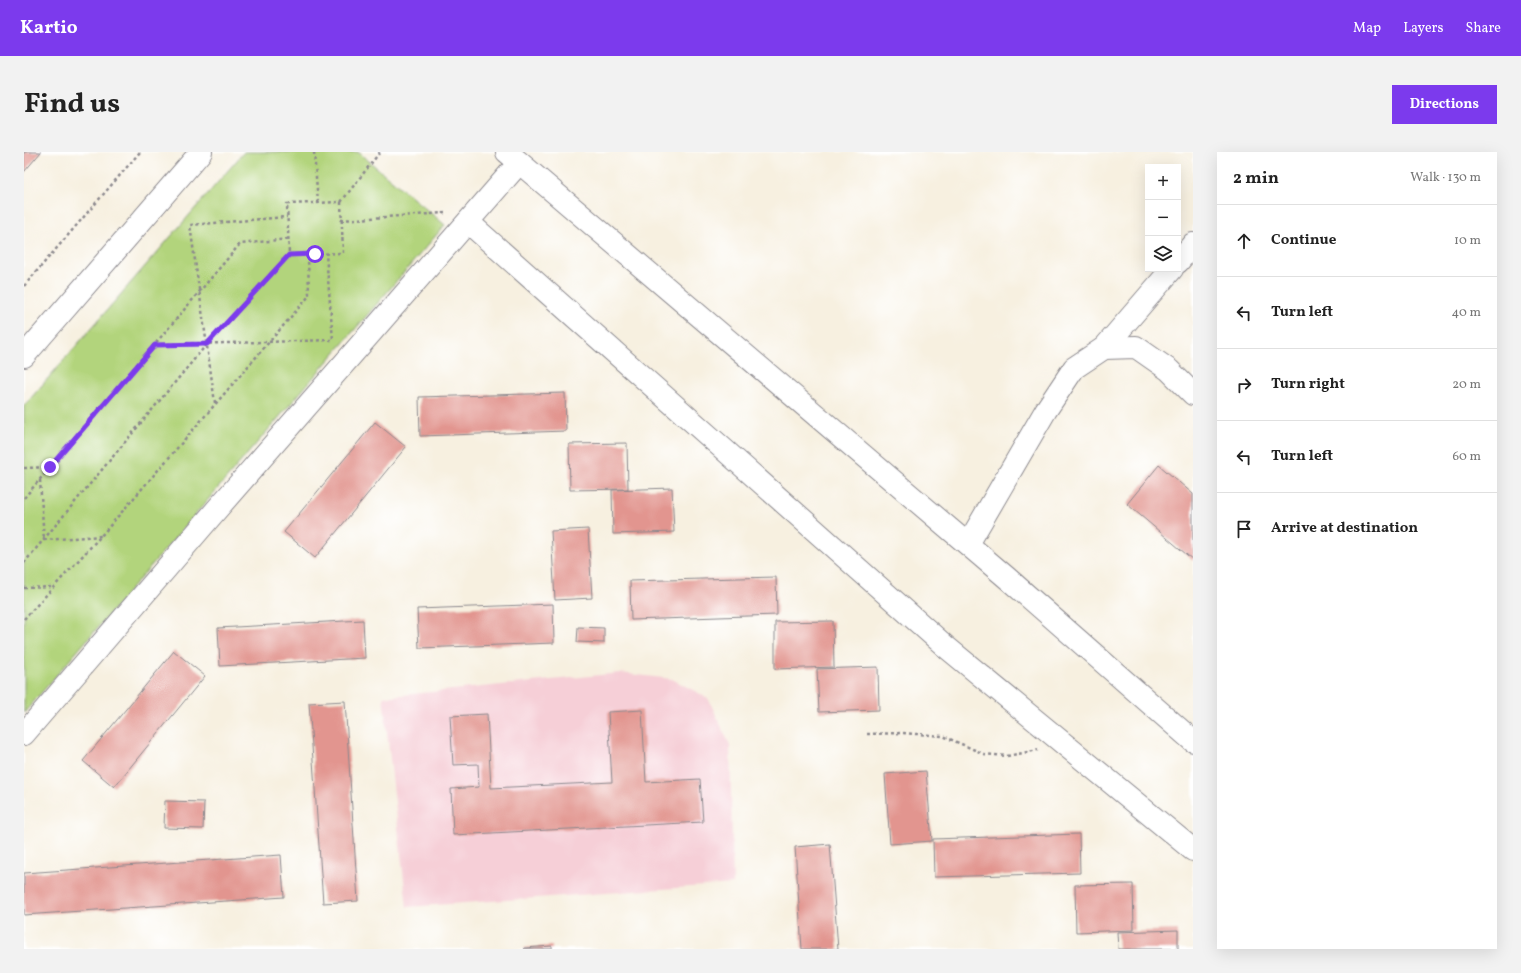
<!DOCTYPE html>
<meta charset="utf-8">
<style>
:root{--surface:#fff;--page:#f2f2f2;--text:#222;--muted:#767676;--line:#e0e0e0;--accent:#7c3aed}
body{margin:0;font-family:Vollkorn,serif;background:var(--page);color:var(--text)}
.controls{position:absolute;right:12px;top:12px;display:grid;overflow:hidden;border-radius:0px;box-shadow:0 4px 16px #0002}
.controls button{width:36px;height:36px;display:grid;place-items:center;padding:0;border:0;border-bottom:1px solid var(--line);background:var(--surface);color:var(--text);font:20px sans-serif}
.stop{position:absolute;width:12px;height:12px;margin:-9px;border:3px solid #7c3aed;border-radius:50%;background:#fff}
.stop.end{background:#7c3aed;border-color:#fff;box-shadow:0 1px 4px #0008}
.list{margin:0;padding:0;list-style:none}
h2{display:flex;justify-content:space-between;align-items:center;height:52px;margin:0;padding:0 16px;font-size:17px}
h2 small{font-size:13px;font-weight:400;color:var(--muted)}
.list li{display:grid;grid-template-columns:26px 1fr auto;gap:12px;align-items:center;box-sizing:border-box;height:72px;padding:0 16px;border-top:1px solid var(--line)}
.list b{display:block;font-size:15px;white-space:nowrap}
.list em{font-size:13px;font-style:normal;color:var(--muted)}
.icon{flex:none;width:22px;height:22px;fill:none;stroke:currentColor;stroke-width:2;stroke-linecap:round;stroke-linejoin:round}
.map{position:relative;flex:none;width:1169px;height:797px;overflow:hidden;border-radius:0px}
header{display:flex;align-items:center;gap:24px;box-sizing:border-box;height:56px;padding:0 20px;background:var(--accent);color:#fff}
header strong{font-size:19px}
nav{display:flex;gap:22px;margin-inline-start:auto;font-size:14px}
.intro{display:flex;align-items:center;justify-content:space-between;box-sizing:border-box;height:96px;padding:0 24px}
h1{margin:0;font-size:28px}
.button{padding:10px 18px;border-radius:0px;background:var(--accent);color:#fff;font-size:14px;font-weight:700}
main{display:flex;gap:24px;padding:0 24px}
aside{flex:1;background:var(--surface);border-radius:0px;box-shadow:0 4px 16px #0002}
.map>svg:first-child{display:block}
</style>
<header>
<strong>Kartio</strong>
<nav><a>Map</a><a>Layers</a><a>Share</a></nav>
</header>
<div class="intro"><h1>Find us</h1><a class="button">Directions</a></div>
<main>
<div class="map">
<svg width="1169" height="797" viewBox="0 0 1169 797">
<rect width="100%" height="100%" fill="#fff"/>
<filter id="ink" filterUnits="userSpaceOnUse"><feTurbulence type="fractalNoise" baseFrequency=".025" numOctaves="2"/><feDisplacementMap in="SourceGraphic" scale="8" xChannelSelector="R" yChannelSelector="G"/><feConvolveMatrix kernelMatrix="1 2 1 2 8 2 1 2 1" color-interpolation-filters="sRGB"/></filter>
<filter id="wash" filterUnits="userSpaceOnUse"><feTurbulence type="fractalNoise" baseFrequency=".012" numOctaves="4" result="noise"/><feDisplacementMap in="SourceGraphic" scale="16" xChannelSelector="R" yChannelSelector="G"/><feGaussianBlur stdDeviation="0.9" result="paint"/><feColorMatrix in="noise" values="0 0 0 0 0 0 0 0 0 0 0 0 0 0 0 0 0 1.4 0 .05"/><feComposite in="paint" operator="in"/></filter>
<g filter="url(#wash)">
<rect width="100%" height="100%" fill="#f7f0e0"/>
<!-- built -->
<polygon fill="#f6cfd7" points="596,521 648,527 684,546 706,593 709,732 383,755 359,545"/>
<!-- green -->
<polygon fill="#b2d47c" stroke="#6a7b5c" points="220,0 334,0 421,73 0,561 0,254"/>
<g id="blocks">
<!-- building -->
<g fill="#e2958f">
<polygon points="0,0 17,0 0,20"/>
<polygon points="541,241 542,279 396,284 395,245"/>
<polygon points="351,270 382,295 291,406 260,380"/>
<polygon points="603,291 604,337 546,338 545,292"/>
<polygon points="1135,313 1169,342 1169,408 1103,352"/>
<polygon points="648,336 650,380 589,382 588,338"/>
<polygon points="564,377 568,446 531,448 527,379"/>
<polygon points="752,425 753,463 607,468 606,429"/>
<polygon points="529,452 530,491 395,496 393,457"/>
<polygon points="339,468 341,506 196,514 194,476"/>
<polygon points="809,469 810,515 751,517 751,470"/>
<polygon points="554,475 580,476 580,491 553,490"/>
<polygon points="150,499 181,524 90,635 59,609"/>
<polygon points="854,515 855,558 795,560 793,517"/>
<polygon points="321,549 334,749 299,751 285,551"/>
<polygon points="618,558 622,630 676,627 679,670 429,683 427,637 455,635 454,612 429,613 426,564 463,562 467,636 588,630 584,560"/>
<polygon points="902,619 908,689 866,692 861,622"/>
<polygon points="141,649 180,650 179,677 140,676"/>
<polygon points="1055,682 1056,721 910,725 909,687"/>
<polygon points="806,692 814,797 778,797 771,695"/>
<polygon points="257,703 260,745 0,763 0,721"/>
<polygon points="1109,732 1110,778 1052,780 1051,733"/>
<polygon points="1154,778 1154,797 1094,797 1093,780"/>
<polygon points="528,794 528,797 501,797 500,796"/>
</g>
</g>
</g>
<g filter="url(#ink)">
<use href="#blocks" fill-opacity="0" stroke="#8c898e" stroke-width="1"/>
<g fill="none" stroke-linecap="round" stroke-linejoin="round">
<!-- minor casing -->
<g stroke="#8c898e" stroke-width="24">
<g id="minor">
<polyline points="483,0 982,425 1169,589"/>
<polyline points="444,70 921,494 1169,698"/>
<polyline points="1154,110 1169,92"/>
<polyline points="1080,196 1148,117"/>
<polyline points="0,204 177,0"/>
<polyline points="944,392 1022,258 1050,216 1080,196 1112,195 1145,218 1169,242"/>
<polyline points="0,582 194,356 495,11"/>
</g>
</g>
<!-- path -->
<g stroke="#8c898e" stroke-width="2.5" stroke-dasharray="3 3" stroke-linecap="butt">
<polyline points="290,0 294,50"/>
<polygon points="317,50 319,101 265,103 263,52"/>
<polyline points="317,50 356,0"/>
<polyline points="317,68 421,61"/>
<polyline points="0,134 116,0"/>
<polyline points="131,193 309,188 302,102"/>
<polyline points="191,251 166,73 263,65"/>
<polyline points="0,316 26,315"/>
<polyline points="16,328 20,388 77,384"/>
<polyline points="0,346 216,92 264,87"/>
<polyline points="0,411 183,192 265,103"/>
<polyline points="0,436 29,435"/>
<polyline points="0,467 77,384 285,144 284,102"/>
<polyline points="843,582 879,581 919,584 960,602 983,604 1014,598"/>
</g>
<!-- minor -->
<use href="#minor" stroke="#fff" stroke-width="22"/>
</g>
</g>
<g fill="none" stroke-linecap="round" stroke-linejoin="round" filter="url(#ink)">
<!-- route -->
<polyline stroke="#7c3aed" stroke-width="5" points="26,315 131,193 183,192 265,103 291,102"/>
</g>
</svg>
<div class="controls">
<button>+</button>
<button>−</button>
<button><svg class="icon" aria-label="layers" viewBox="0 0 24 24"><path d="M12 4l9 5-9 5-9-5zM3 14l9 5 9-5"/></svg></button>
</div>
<div class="stop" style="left:291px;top:102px"></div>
<div class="stop end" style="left:26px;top:315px"></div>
</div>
<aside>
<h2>2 min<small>Walk · 130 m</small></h2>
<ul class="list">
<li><svg class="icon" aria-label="ahead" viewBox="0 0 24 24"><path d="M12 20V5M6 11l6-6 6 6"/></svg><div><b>Continue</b></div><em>10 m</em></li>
<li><svg class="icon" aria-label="left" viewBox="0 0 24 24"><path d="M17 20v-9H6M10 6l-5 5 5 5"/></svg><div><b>Turn left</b></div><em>40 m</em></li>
<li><svg class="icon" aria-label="right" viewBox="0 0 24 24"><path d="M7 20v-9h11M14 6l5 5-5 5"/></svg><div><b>Turn right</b></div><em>20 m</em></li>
<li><svg class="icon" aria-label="left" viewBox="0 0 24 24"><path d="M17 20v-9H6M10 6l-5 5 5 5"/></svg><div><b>Turn left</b></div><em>60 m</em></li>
<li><svg class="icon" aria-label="arrive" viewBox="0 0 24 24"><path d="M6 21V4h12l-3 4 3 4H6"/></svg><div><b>Arrive at destination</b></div></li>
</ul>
</aside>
</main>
